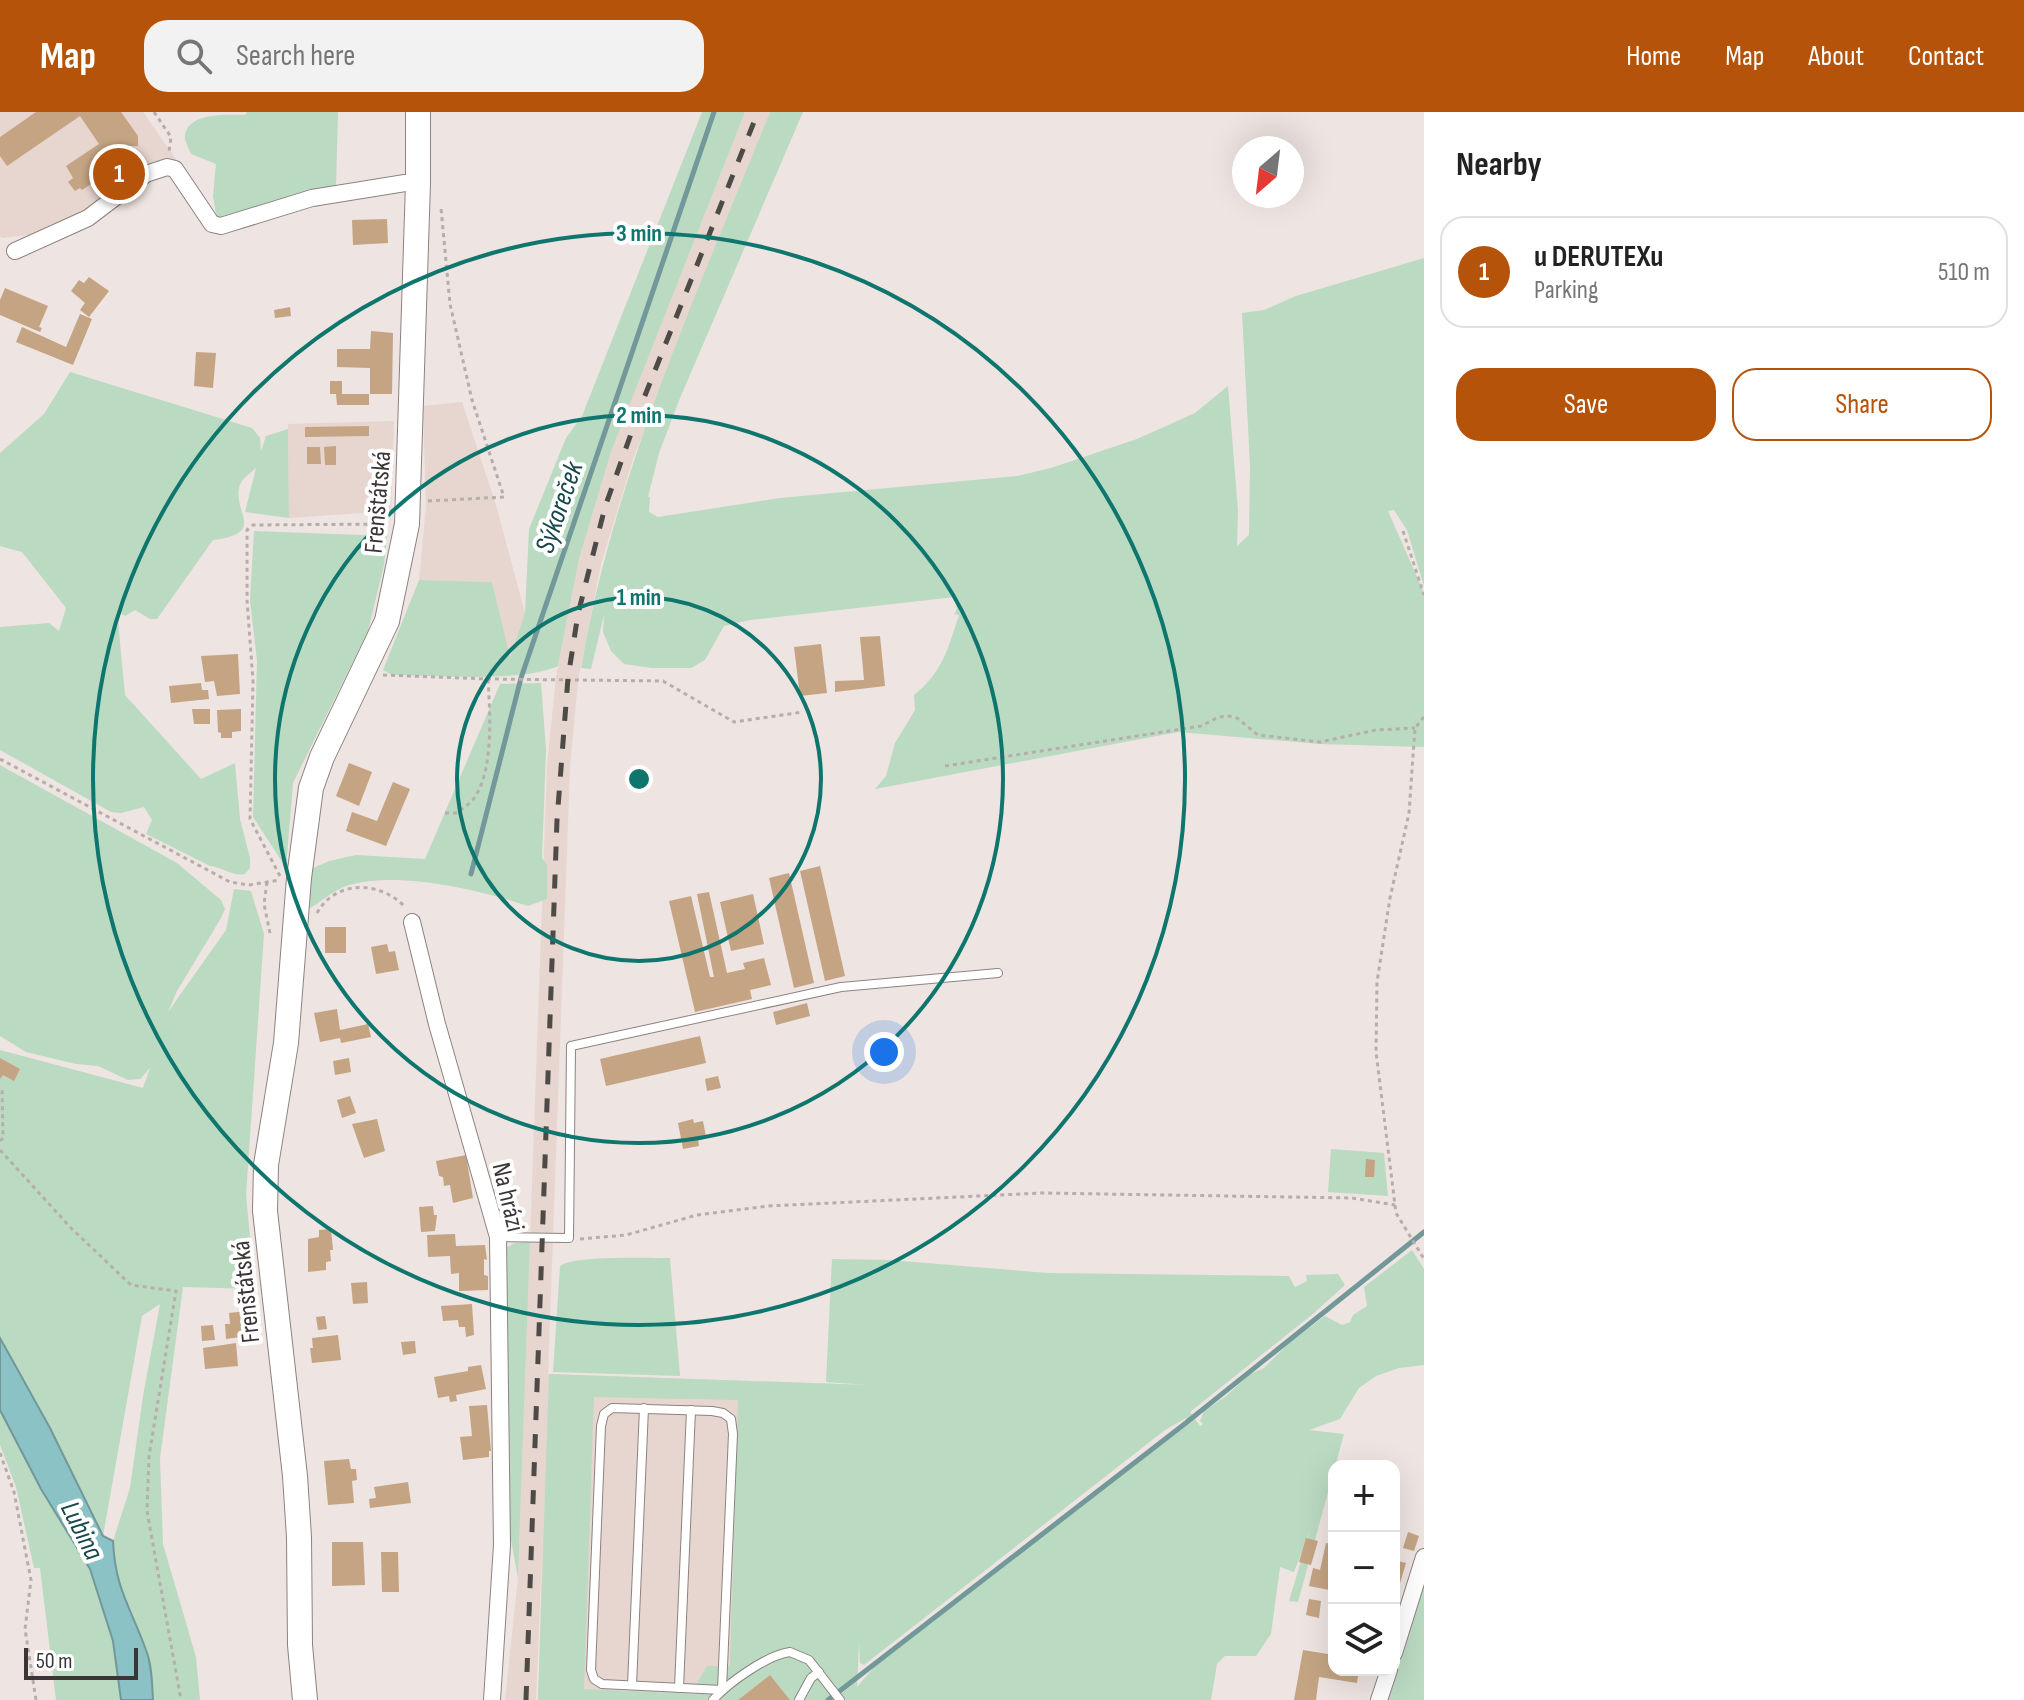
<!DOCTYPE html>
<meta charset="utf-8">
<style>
:root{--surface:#fff;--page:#f2f2f2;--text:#222;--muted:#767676;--line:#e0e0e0;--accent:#b45309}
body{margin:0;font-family:"Sofia Sans Condensed",sans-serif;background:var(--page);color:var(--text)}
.controls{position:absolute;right:24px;bottom:24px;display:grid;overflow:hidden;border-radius:16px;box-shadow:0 8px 32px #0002}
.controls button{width:72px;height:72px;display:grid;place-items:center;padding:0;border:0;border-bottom:2px solid var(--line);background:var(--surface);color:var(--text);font:40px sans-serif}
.compass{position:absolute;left:1232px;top:24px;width:72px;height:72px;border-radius:50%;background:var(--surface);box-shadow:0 8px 32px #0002;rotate:208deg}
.scale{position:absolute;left:24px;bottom:20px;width:114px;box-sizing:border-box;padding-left:8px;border:4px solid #3a3635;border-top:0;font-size:22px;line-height:28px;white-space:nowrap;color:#3a3635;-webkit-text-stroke:6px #fff;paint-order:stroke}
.you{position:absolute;left:884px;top:940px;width:28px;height:28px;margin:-20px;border:6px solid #fff;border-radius:50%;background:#1a73e8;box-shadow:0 0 0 12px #1a73e833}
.badge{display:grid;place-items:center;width:52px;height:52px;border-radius:50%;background:var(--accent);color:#fff;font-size:26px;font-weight:700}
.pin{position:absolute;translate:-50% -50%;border:4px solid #fff;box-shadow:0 2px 8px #0006}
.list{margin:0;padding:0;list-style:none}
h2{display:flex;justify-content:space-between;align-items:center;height:104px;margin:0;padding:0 32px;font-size:34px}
h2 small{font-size:26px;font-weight:400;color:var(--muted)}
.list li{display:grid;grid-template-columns:52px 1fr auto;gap:24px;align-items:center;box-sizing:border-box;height:112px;margin:0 16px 16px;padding:0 16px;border:2px solid var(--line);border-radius:24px}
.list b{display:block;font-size:30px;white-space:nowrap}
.list p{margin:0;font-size:26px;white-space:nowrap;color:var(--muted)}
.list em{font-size:26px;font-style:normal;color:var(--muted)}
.actions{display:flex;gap:16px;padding:24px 32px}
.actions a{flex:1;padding:18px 0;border:2px solid var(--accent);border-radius:24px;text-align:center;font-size:28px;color:var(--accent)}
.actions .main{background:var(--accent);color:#fff}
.icon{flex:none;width:44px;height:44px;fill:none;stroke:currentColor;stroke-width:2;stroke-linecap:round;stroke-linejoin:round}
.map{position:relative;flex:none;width:1424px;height:1588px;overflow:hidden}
header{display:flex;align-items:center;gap:48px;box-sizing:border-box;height:112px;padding:0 40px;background:var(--accent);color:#fff}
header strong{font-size:38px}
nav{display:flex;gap:44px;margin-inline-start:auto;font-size:28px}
.search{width:560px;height:72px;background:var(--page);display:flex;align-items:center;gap:20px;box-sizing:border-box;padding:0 28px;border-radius:24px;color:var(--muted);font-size:30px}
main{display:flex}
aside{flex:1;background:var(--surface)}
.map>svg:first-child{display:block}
</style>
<header>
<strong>Map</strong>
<div class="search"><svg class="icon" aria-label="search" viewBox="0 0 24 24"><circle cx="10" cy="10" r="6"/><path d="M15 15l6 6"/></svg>Search here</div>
<nav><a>Home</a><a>Map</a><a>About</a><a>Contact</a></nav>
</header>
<main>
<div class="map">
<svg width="1424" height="1588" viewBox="0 0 1424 1588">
<rect width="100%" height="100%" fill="#eee4e1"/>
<!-- built -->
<g fill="#e7d5cf">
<polygon points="0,0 143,0 178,50 89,98 29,123 2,126 0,124"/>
<polygon points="745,0 770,0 633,347 601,452 578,568 570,655 548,1262 868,1273 856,1588 538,1588 543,1416 536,1588 505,1588 518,1466 547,654 556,565 579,447 611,340"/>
<polygon points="462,290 496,393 525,501 509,547 492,470 419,468 426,395 423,294"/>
<polygon points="394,309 391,399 289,406 288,312"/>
</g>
<!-- green -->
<g fill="#bbdac2" fill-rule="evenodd">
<path d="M247,0H338L336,75L217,108L213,84L216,52L191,42C189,36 184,29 185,23C189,0 228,3 245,3Z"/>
<path d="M702,0H745L611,340L579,447L558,554C522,571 435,563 392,563L383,558L419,468L492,470L510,545L525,501L529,417L566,326L582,304Z"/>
<path d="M770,0H803L680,286L659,341L648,385H650L649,400L658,405L780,386L1017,364L1051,356L1137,327L1195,301L1228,274L1238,399L1237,434L1249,423L1250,353L1242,201L1264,198L1296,184L1424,146V474L1407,418L1394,398L1388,399L1424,481V635L1320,632L1178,620L875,677L886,664L895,631L915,598L914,583C942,561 948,537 959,503L954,502L957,497L955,485L750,508L724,514L705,548L691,556H652L624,552L611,539L603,520L604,503L591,557L581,556C614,362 697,182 770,0Z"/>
<path d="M70,260L252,316L260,326L261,339L266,324L288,317L289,406L245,400L256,356C249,362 241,367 239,376C234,402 266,421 213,428L157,507H150L135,498L125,504L117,499L125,583L201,667L235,651L240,707L250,746V756L245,762C233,765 222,755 210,754L146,722L152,708L144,695L121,701L111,700L0,638V515L49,511L59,519L66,496L22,440L0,434V341L44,302Z"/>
<polygon points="254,419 387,424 384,453 368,519 293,671 286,756 253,705 257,549 250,488"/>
<path d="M541,571L546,638L542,746L547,753V787L528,794C480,778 399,759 349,773C332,778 322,790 307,798L309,758L329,749L356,743L425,747L500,572Z"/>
<polygon points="0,653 177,751 221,788 225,797 221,806 177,879 168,900 226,818 234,777 251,779 264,822 246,1083 255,1177 183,1175 160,1346 163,1432 196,1545 200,1588 153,1588 148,1541 122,1484 114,1450 113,1429 130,1376 143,1284 160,1192 142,1204 103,1424 50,1316 0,1226 0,938 143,976 150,956 140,967 128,968 98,954 76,952 26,940 0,924"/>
<polygon points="1331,1037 1384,1041 1388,1084 1328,1080"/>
<polygon points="530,1130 518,1466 504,1389 503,1137 515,1131"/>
<path d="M1412,1138L1424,1157V1253L1399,1256L1376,1264L1359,1276L1340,1307L1309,1318L1344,1322L1298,1490L1289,1489L1310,1419L1294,1460L1280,1455L1271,1522L1256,1544H1225L1217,1552L1211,1588H790L770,1563L738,1588H538L549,1262L868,1273L826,1270L832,1147L889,1148L1048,1161L1289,1164L1295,1175L1307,1169L1306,1163L1338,1162L1345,1173L1314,1201L1190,1300L1200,1314L1203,1312L1200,1309L1204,1299L1225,1285L1250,1262L1264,1256L1291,1229L1325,1204L1342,1213L1350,1210L1353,1203L1367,1194L1364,1175ZM594,1285L738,1288L730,1554H707L697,1571V1582L584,1577ZM1186,1306L1189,1311L874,1555L857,1575L859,1531L860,1551L864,1553L1165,1318Z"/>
<path d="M670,1146L680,1264L553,1260L560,1154C574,1143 648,1146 670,1146Z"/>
<polygon points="0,1298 41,1377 90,1457 113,1529 121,1588 56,1588 40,1456 34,1456 16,1375 0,1333"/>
<polygon points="1424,1463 1424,1588 1386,1588"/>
</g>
<!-- water -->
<path fill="#8ac2c6" stroke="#72989a" stroke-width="2" d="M0,1226L50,1316L103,1424L113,1429C115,1477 131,1496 146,1538C152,1553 152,1572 153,1588H121L113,1529L90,1457L41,1377L0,1298Z"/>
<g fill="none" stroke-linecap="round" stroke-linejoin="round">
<!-- stream -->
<g stroke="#72989a" stroke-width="5">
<polyline points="471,762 521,566 714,0"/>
<polyline points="828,1588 1182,1314 1424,1120"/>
</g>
</g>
<!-- building -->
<g fill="#c4a483">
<polygon points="36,0 121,0 138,24 138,34 128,34 106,50 100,66 82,78 80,76 75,79 68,70 73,66 66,54 99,32 80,4 7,54 0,44 0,25"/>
<polygon points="387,107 388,131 353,133 352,108"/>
<polygon points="89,165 109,179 89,205 80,198 85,191 71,179 79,168 84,171"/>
<polygon points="5,176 48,194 39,215 42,216 40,220 0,203 0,188"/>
<polygon points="290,195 291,204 275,206 274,198"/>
<polygon points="80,202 92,207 73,253 16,230 22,215 66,235"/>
<polygon points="371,219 393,221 392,282 370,282 370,256 337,255 337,237 370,237"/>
<polygon points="196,240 216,241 213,276 194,274"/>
<polygon points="330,269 342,269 342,282 369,282 369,293 337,293 336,282 330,282"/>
<polygon points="369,314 369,324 305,325 305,315"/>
<polygon points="336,334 336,353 325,353 324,335"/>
<polygon points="307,335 320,335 321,352 307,352"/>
<polygon points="880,524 885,574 835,580 835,569 864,568 860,525"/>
<polygon points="821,532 827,581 800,584 794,535"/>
<polygon points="238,542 240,582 217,584 214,569 205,570 201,544"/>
<polygon points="201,571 202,578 208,578 209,587 171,591 169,574"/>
<polygon points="192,597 210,597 210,612 194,612"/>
<polygon points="241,597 241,619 232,620 232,626 221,626 221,621 218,620 217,598"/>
<polygon points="349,651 372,660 359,694 336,684"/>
<polygon points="393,670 410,677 386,734 346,719 352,700 377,709"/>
<polygon points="820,754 845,864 825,869 800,759"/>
<polygon points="789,761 814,871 794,876 769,766"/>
<polygon points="709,780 727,861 745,857 743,851 764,846 771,873 750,878 752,887 695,900 669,789 691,784 710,865 714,865 697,782"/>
<polygon points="753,782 764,832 731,839 720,790"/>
<rect x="325" y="815" width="21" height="26"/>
<polygon points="387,832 389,840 395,839 399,858 376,862 371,835"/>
<polygon points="807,891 810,904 776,913 773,900"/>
<polygon points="337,897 340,918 368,912 371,925 341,931 340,926 320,930 314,901"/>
<polygon points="700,924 706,951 606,974 600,947"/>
<polygon points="0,946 20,957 14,969 3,963 0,967"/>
<polygon points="349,946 351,960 335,963 333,949"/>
<polygon points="718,964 721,976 707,979 705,967"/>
<polygon points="350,984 356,1001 342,1006 337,988"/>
<polygon points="377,1007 385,1039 364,1046 352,1012"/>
<polygon points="693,1007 694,1011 703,1009 706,1025 698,1027 699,1034 683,1037 678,1011"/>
<polygon points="466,1043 473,1086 453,1091 450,1073 444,1074 443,1065 439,1064 436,1049"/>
<polygon points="1366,1047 1375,1048 1374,1065 1365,1065"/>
<polygon points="433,1094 434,1103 437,1103 435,1119 421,1120 419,1095"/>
<polygon points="331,1117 333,1138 330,1138 331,1149 326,1150 326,1158 308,1160 308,1127 319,1125 319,1118"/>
<polygon points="455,1122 456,1134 485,1133 487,1148 484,1147 484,1163 488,1164 488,1178 459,1179 459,1161 451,1162 450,1144 428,1145 427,1123"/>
<polygon points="367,1170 368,1191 353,1192 351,1171"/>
<polygon points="472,1192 474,1223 466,1225 465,1215 459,1215 458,1208 443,1209 441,1194"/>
<polygon points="254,1198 256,1223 226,1227 225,1212 230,1212 229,1201"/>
<polygon points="325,1204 327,1217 318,1218 316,1205"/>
<polygon points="213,1213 215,1228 202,1229 201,1214"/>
<polygon points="338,1223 341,1248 312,1251 310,1236 313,1236 312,1226"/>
<polygon points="415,1229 416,1241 403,1243 401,1230"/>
<polygon points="236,1231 238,1254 205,1257 203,1236"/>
<polygon points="481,1253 486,1277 456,1283 457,1289 450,1290 449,1284 438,1286 434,1265 468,1259 468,1255"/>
<polygon points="487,1293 491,1339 489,1339 489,1345 463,1348 460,1325 472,1324 469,1294"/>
<polygon points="349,1347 351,1357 356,1357 357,1368 352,1369 354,1391 328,1393 324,1349"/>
<polygon points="408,1370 411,1391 370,1396 369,1387 376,1386 374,1375"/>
<polygon points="1408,1420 1419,1424 1414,1439 1403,1436"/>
<polygon points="1306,1426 1318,1429 1311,1453 1299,1450"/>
<polygon points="332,1430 363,1430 365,1473 332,1474"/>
<polygon points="1326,1431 1334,1433 1334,1479 1309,1474 1313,1456 1320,1458"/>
<polygon points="381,1440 398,1440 399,1480 382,1480"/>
<polygon points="1394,1448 1406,1451 1398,1478 1394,1476"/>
<polygon points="1309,1487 1321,1489 1319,1506 1306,1503"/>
<polygon points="1303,1538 1334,1543 1334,1558 1359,1558 1357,1571 1319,1565 1316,1588 1294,1588"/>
<polygon points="770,1563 790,1588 738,1588"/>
</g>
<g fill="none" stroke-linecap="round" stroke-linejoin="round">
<!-- lane casing -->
<g stroke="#8c8380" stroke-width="10">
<g id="lane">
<polyline points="498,1125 569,1126 571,934 841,875 998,861"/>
<polygon points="612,1296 712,1299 723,1301 731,1307 733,1322 722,1578 602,1572 594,1567 591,1558 601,1314 604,1302"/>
<polyline points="632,1573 644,1296"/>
<polyline points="679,1576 691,1298"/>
<path d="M713,1588C728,1571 767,1543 790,1540L809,1548L840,1588"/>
<polyline points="799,1588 811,1566 819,1560"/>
</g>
</g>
<!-- street casing -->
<g stroke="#8c8380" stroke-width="18">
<g id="street">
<polyline points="15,139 88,106 146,62 167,55 175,57 212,112 221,114 312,86 405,71 418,71"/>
<polyline points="412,810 437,912 498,1125 502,1433 492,1588"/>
<polyline points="1394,1541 1424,1445"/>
<polyline points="1379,1588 1389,1558"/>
</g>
</g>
<!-- secondary casing -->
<g stroke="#8c8380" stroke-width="26">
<polyline id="secondary" points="305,1588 300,1533 299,1425 295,1364 265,1099 266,1053 286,931 299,766 311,676 322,645 387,509 407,412 418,71 418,0"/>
</g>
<!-- path -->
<g stroke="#b6aeab" stroke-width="3" stroke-dasharray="4 4" stroke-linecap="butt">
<polyline points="154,0 171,25 169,40"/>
<polyline points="428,389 504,385 472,288 450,192 441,96"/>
<polyline points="1403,419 1424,483"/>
<polyline points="383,563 488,567 663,569 734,610 803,600"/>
<polyline points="1424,605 1415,616 1409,701 1390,786 1377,870 1376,940 1396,1101 1424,1147"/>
<polyline points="0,647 230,770 249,773 280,768"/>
<polyline points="945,654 1201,614 1219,605 1229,604 1237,606 1258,623 1320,630 1376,618 1415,616"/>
<path d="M445,701H457C462,697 471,691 475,685C494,655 490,601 488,567"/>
<polyline points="280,764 250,707 253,569 247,488 247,418 253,413 388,412"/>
<polyline points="267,770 264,792 270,821"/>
<path d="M317,801C336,767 381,769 405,795"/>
<polyline points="0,1029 3,1026 2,975"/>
<polyline points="0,1038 70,1115 131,1173 176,1179 149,1344 147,1399 181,1588"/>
<polyline points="580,1127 626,1123 697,1103 768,1094 1042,1081 1352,1086 1395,1093"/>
<polyline points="0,1341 14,1380 31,1468 25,1517 36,1588"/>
</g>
<!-- lane -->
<use href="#lane" stroke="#fff" stroke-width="8"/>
<!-- street -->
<use href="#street" stroke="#fff" stroke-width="16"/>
<!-- secondary -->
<use href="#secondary" stroke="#fff" stroke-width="24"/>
<!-- rail -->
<polyline stroke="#4e4a48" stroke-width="5" stroke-dasharray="14 14" stroke-linecap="butt" points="526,1588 557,708 568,566 578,502 605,395 642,291 758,0"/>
</g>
<!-- distance rings -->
<g fill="none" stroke="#0f766e" stroke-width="4">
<circle cx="639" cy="667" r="182"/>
<circle cx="639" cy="667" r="364"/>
<circle cx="639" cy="667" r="546"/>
</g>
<g text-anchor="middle" stroke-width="8" stroke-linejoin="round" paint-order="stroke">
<!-- street labels -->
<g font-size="26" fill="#3a3635" stroke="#fff">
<text transform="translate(377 390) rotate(-85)" y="9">Frenštátská</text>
<text transform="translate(509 1085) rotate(77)" y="9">Na hrázi</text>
<text transform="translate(245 1180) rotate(-96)" y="9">Frenštátská</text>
</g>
<!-- water labels -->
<g font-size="28" font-style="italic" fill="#15474b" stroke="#fff">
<text transform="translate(558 395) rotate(-71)" y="10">Sýkoreček</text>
<text transform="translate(83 1418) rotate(63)" y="10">Lubina</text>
</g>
</g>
<circle cx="639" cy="667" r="12" fill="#0f766e" stroke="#fff" stroke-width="4"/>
<g font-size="24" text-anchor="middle" font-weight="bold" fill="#0f766e" stroke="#fff" stroke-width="8" stroke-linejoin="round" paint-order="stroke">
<text x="639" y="129">3 min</text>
<text x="639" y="311">2 min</text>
<text x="639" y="493">1 min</text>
</g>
</svg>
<div class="controls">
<button>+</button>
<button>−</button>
<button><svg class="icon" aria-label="layers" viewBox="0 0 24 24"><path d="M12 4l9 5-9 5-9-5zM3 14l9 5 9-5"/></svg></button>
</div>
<svg class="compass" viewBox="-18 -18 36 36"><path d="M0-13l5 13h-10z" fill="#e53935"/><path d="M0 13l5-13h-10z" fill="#767676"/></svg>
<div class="scale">50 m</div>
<div class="you"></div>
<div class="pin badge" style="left:119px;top:62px">1</div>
</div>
<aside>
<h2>Nearby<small></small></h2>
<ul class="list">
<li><span class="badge">1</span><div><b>u DERUTEXu</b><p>Parking</p></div><em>510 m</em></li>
</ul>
<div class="actions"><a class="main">Save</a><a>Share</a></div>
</aside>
</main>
